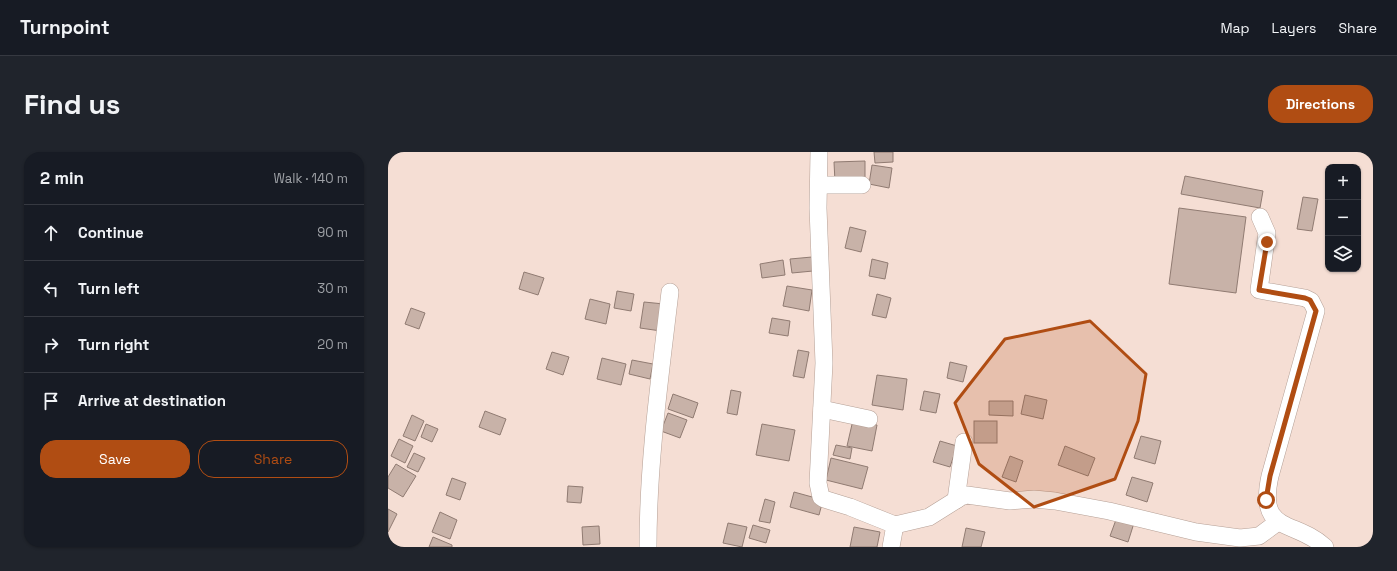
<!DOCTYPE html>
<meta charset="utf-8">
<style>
:root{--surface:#171b24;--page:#20242c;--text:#f1f3f6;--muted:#9ea1a6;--line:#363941;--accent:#b04d13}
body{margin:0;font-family:"Space Grotesk",sans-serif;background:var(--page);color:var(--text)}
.controls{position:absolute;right:12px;top:12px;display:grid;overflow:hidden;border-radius:8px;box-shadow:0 1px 3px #0004}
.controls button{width:36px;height:36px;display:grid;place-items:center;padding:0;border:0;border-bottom:1px solid var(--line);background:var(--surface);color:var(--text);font:20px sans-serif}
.stop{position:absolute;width:12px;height:12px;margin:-9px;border:3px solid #b04d13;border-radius:50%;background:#fff}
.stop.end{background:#b04d13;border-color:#fff;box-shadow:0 1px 4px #0008}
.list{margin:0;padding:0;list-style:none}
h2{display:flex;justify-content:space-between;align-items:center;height:52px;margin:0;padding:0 16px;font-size:17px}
h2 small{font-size:13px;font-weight:400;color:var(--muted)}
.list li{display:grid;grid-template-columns:26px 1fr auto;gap:12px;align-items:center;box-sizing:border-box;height:56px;padding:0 16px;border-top:1px solid var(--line)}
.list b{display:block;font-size:15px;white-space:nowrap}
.list em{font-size:13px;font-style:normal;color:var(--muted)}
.actions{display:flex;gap:8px;padding:12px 16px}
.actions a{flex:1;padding:9px 0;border:1px solid var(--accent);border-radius:16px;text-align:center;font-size:14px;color:var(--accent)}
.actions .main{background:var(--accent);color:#fff}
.icon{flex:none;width:22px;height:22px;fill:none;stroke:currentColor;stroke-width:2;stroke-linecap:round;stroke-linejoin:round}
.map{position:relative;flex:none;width:985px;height:395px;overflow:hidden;border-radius:16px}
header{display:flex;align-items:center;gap:24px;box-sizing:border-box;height:56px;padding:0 20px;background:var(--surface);border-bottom:1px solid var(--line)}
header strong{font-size:19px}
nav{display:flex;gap:22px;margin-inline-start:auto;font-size:14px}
.intro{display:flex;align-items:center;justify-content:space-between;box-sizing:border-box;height:96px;padding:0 24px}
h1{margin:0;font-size:28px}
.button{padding:10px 18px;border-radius:16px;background:var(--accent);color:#fff;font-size:14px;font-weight:700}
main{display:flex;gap:24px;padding:0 24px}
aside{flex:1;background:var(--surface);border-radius:16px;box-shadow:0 1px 3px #0004}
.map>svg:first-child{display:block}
</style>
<header>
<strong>Turnpoint</strong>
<nav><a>Map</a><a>Layers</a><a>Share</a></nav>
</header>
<div class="intro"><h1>Find us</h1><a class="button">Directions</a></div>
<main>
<aside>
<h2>2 min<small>Walk · 140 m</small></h2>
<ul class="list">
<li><svg class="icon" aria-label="ahead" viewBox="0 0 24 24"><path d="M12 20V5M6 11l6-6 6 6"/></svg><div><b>Continue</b></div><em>90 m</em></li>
<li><svg class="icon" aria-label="left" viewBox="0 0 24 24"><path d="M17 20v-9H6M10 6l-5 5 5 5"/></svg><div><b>Turn left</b></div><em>30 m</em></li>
<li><svg class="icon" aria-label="right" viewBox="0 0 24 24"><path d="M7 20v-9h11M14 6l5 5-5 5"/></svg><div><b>Turn right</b></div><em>20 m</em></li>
<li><svg class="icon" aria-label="arrive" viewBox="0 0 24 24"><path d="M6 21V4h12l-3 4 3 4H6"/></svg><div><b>Arrive at destination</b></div></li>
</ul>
<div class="actions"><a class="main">Save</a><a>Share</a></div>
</aside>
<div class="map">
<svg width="985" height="395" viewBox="0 0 985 395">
<rect width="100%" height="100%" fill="#f5ded4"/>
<!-- building -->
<g fill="#c8b2a8" stroke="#907b72">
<polygon points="486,0 505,0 505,10 487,11"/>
<polygon points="477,9 477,29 447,30 446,10"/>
<polygon points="484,13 504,16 501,36 481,32"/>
<polygon points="797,24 875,39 872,56 793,42"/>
<polygon points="915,45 930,47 924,79 909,77"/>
<polygon points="791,56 858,65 848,141 781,132"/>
<polygon points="462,75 478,79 473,100 457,96"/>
<polygon points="424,105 425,119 404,121 402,107"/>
<polygon points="484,107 500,111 497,127 481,124"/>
<polygon points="395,108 397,123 374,126 372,112"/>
<polygon points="136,120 156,126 150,143 131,137"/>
<polygon points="399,134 424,138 421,159 395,154"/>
<polygon points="229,139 246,142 243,159 226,156"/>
<polygon points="489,142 503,146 498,166 484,163"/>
<polygon points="202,147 222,152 218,172 197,167"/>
<polygon points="256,150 276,152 273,179 252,176"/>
<polygon points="23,156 37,161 31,177 17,172"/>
<polygon points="384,166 402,169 400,184 381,181"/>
<polygon points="410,198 421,200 416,226 405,224"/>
<polygon points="164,200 181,205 175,223 158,217"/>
<polygon points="214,206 238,212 233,233 209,227"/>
<polygon points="244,208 265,212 262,227 241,222"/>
<polygon points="562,210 579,214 575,230 559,226"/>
<polygon points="489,223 519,227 515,258 484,253"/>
<polygon points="343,238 353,240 349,263 339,261"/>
<polygon points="536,239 552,242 548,261 532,258"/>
<polygon points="285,242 310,251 305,266 280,257"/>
<polygon points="637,243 659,248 655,267 633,262"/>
<polygon points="601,249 625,249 625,264 601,263"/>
<polygon points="97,259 118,267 112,283 91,275"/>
<polygon points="280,261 299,268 292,286 273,279"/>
<polygon points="24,263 36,269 27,289 15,284"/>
<polygon points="465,268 489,273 484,299 459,294"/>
<rect x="586" y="269" width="23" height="22"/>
<polygon points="38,272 50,277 44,290 33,285"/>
<polygon points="374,272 407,278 401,309 368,303"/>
<polygon points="753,284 773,289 767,312 746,306"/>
<polygon points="11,287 25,294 17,311 3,304"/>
<polygon points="552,289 569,294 562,315 545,310"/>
<polygon points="448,293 464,296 462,307 445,303"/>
<polygon points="677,294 707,306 700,324 670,313"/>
<polygon points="26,301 37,306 30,320 19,315"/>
<polygon points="622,304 635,309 628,330 614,325"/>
<polygon points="443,306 480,315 474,337 438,328"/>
<polygon points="8,312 28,324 15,345 0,336 0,325"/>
<polygon points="744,325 765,331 759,350 738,343"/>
<polygon points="64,326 78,331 72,348 58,343"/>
<polygon points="180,334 195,335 193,351 179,350"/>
<polygon points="406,340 435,348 431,363 402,355"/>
<polygon points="377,347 387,350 382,371 371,369"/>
<polygon points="0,357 9,362 0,380"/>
<polygon points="52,360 69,368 62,387 44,380"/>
<polygon points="729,365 746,371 740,390 722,384"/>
<polygon points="340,371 359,375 354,395 335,391"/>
<polygon points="365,373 382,378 378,391 361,386"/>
<polygon points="211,374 212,392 195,393 194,375"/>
<polygon points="466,375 492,380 489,395 462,395"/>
<polygon points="578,376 597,380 593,395 574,395"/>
<polygon points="45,385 64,393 64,395 41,395"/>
</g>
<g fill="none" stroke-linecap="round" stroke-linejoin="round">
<!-- minor casing -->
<g stroke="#b5a096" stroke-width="18">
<g id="minor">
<polyline points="431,0 430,56 436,211 430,331 433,345 436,347 462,355 507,373 503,395"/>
<polyline points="431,33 474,33"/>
<path d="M872,65L879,81L871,138L917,146L923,149L928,159L882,324C869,383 907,367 937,395"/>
<polyline points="434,257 481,267"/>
<polyline points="568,348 576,290"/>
<polyline points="507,373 541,365 573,345 579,343 622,349 646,347 667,349 721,359 808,380 852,386 871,384 890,370"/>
<path d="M260,395C260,309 272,225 282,140"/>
</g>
</g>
<!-- minor -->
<use href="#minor" stroke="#fff" stroke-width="17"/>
</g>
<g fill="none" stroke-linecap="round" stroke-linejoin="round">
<!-- route -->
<polyline stroke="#b04d13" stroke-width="5" points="878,348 882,324 928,159 922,148 917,146 871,138 879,90"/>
</g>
<!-- marked area -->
<path fill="#b04d13" fill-opacity="0.2" stroke="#b04d13" stroke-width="3" stroke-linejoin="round" d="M702,169L758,222L750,269L727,327L646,355L591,312L567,251L617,187Z"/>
</svg>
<div class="controls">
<button>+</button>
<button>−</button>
<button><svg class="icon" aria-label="layers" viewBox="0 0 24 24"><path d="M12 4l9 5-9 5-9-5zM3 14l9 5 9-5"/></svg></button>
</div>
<div class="stop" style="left:878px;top:348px"></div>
<div class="stop end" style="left:879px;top:90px"></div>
</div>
</main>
